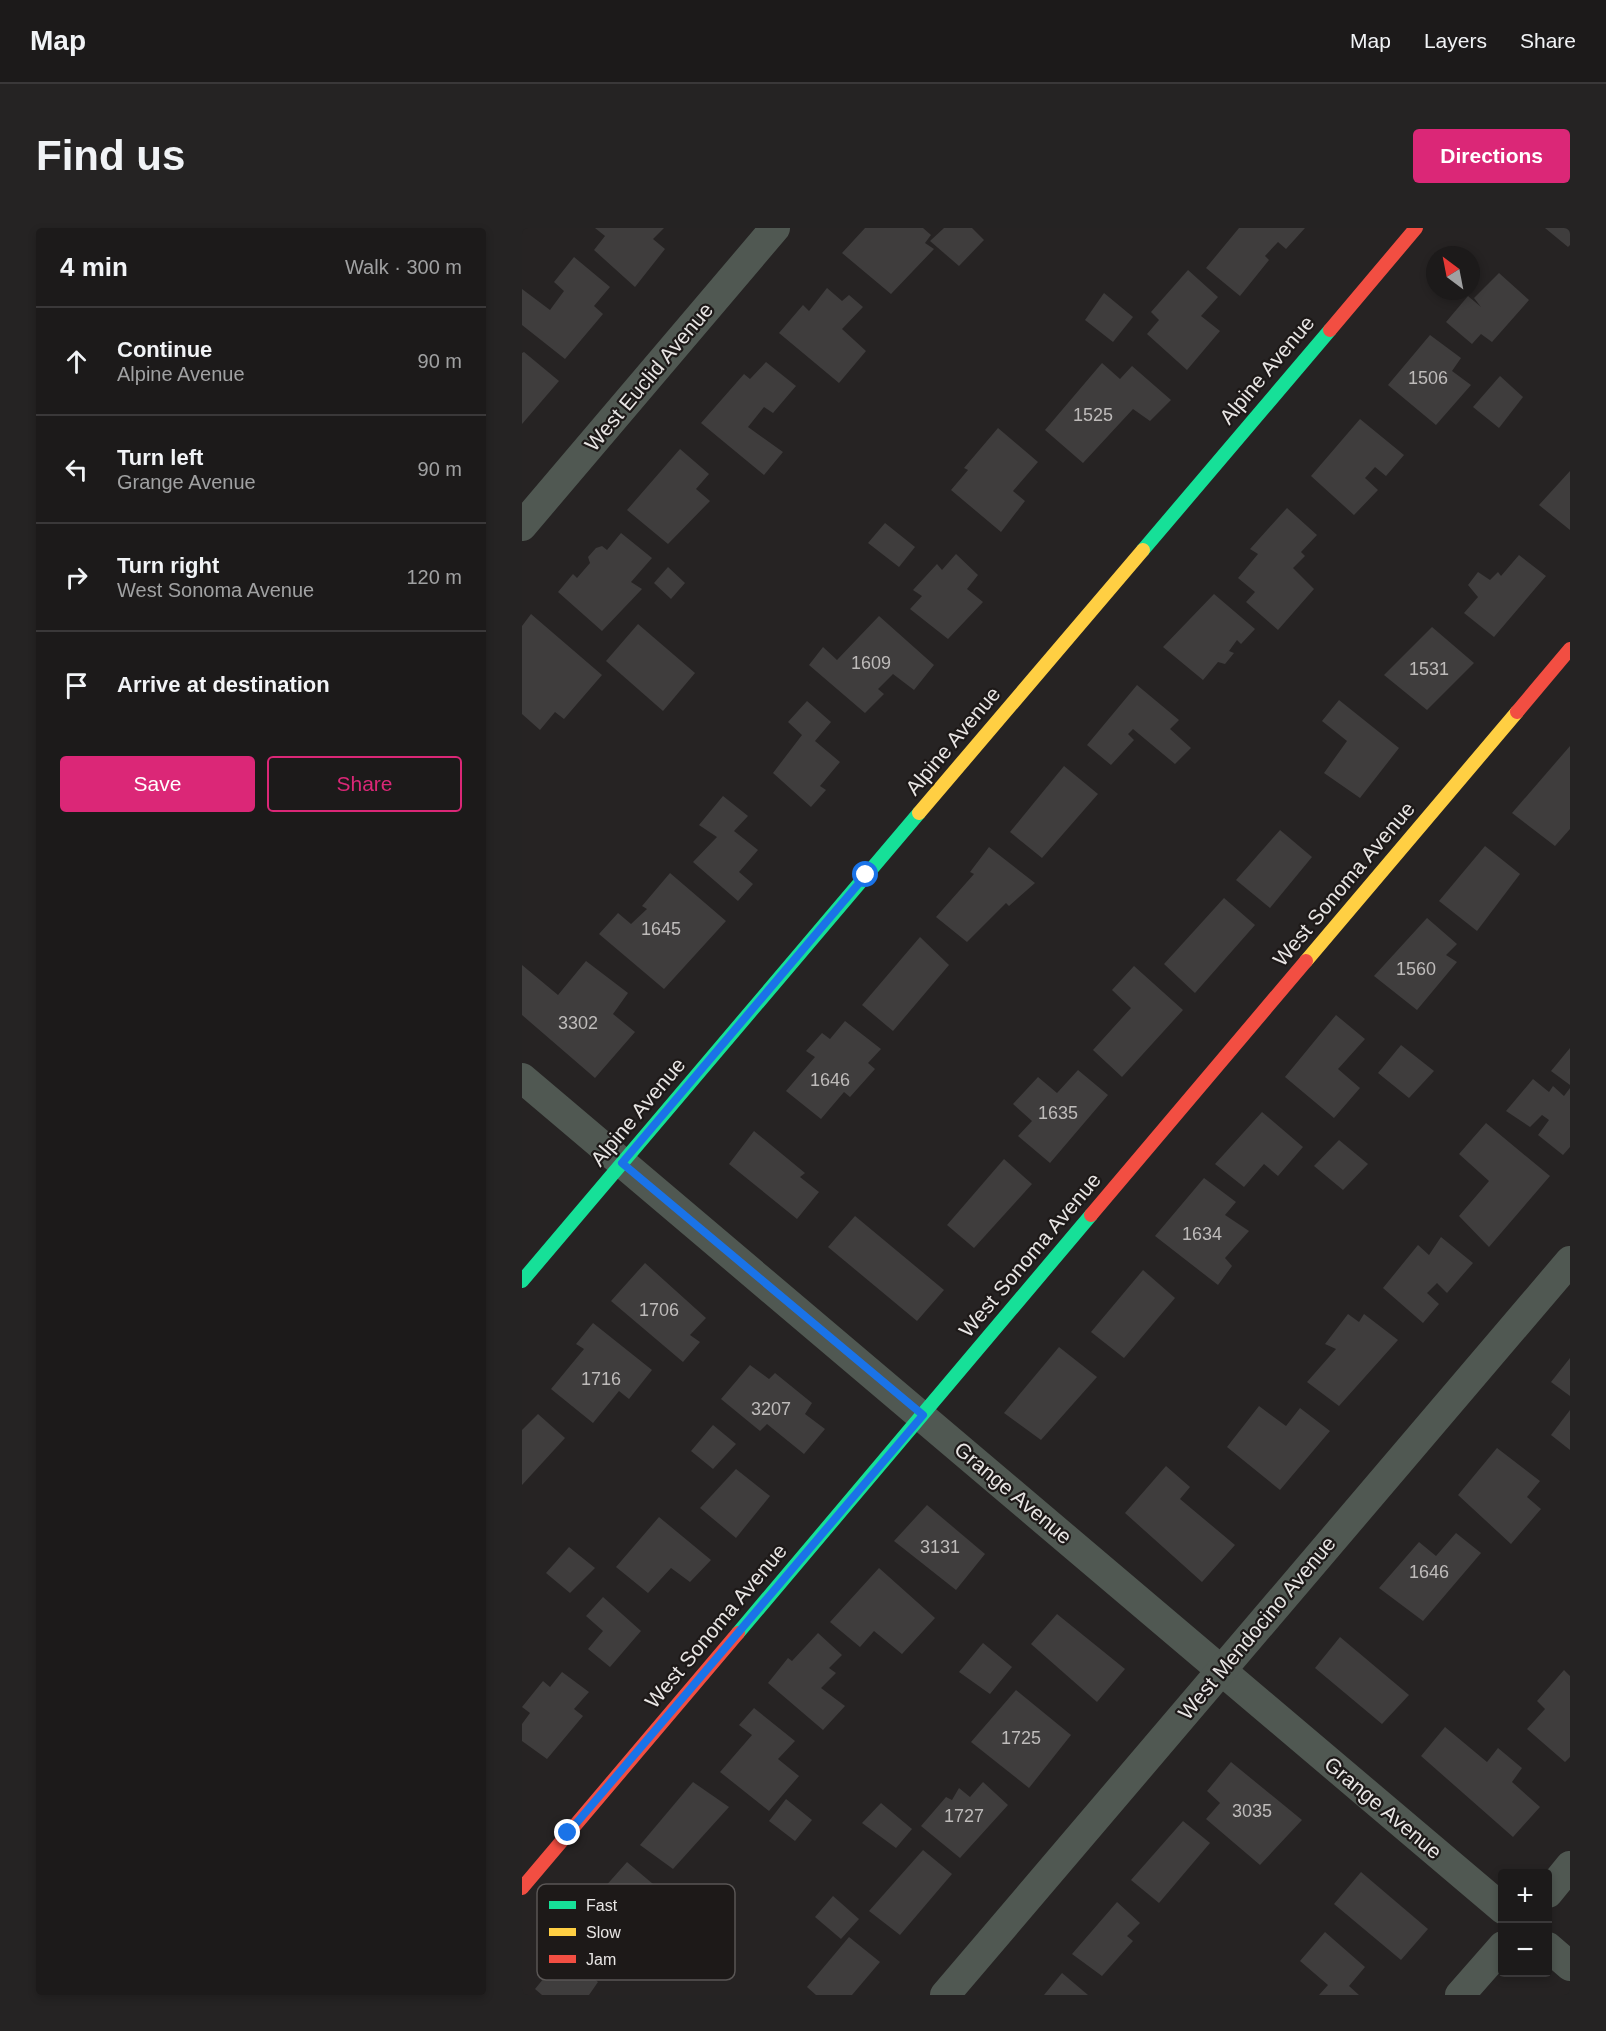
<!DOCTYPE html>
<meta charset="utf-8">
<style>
:root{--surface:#1c1a1a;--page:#252323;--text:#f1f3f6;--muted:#a0a1a2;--line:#3a3839;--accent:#db2777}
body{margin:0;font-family:Arial,sans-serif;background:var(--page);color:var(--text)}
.controls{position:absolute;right:18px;bottom:18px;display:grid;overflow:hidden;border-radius:6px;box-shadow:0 3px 9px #0003}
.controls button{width:54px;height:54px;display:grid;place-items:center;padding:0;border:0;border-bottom:2px solid var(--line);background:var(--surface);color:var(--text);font:30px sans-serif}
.compass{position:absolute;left:904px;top:18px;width:54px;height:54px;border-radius:50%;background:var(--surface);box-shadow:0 3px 9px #0003;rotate:328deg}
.stop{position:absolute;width:18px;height:18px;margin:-14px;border:4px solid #1a73e8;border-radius:50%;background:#fff}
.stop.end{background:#1a73e8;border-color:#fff;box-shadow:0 2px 6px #0008}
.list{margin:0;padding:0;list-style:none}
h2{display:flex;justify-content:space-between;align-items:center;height:78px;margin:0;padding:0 24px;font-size:26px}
h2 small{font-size:20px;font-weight:400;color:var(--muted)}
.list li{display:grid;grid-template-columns:39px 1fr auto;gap:18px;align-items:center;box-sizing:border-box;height:108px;padding:0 24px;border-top:2px solid var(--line)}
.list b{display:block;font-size:22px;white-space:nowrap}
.list p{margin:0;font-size:20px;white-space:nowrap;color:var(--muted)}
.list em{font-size:20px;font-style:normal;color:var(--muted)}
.actions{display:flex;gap:12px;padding:18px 24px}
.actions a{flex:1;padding:14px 0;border:2px solid var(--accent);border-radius:6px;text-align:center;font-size:21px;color:var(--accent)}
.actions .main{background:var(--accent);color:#fff}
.icon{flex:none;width:33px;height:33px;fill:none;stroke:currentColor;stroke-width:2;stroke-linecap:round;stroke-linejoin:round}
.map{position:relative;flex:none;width:1048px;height:1767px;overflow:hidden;border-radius:6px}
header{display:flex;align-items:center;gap:36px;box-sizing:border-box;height:84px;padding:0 30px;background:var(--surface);border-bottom:2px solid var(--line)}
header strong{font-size:28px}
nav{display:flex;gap:33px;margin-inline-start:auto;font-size:21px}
.intro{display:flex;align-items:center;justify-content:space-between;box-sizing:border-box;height:144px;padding:0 36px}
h1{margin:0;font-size:42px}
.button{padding:15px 27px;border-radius:6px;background:var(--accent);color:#fff;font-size:21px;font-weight:700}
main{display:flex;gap:36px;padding:0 36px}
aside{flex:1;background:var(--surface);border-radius:6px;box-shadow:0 3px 9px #0003}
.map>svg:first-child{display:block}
</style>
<header>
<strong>Map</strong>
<nav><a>Map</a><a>Layers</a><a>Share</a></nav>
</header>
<div class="intro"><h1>Find us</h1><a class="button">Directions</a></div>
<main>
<aside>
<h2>4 min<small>Walk · 300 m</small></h2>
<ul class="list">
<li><svg class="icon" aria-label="ahead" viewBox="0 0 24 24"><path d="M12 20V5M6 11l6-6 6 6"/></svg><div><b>Continue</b><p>Alpine Avenue</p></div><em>90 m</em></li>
<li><svg class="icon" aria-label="left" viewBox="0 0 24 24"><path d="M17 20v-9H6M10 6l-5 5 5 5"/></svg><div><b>Turn left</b><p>Grange Avenue</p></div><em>90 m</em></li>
<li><svg class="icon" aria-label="right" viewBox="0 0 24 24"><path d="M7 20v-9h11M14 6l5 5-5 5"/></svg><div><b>Turn right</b><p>West Sonoma Avenue</p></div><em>120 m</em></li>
<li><svg class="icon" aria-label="arrive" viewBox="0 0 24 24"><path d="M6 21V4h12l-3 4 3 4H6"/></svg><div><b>Arrive at destination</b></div></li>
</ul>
<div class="actions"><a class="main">Save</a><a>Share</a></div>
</aside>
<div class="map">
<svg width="1048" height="1767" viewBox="0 0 1048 1767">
<rect width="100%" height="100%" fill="#262323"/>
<!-- building -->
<g fill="#3f3d3d">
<polygon points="73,0 142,0 131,11 143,21 113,59 72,22 83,8"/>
<polygon points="343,0 401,0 409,7 403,15 412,21 369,66 320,25"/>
<polygon points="422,0 450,0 462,12 437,38 408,13"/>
<polygon points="717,0 783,0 764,21 756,14 743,28 747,32 718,68 684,40"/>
<polygon points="1023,0 1048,0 1048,17 1046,19"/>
<polygon points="52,29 88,59 72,78 81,86 43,131 0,97 0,61 28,82 42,63 32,54"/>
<polygon points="666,42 696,69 679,88 698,103 665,142 625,106 637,92 629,84"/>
<polygon points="977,45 1007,72 970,114 959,106 950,116 924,94 946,68 959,79 952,70"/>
<polygon points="305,60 320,73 327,67 341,79 320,101 344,123 317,155 257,105 281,77 287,83"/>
<polygon points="582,65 611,89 591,114 563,92"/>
<polygon points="908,107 939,130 930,143 949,157 914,197 866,157"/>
<polygon points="2,124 37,153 0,196 0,125"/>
<polygon points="244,134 274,158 251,185 242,179 226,199 261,224 242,247 179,195 222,146 228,151"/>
<polygon points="580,135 598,151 610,138 649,172 628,193 611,181 561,235 523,202"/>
<polygon points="978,148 1001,169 977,200 951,179"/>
<polygon points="838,191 882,227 864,248 853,239 843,250 856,262 832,287 789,248"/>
<polygon points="476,200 516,234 491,263 503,273 479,304 429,262 446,242 442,240"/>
<polygon points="158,221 187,246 174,261 188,273 146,316 105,282"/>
<polygon points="1048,243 1048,302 1017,277"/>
<polygon points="765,280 795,307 779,324 783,328 771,340 792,361 756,402 724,374 733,364 716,350 736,326 728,321"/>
<polygon points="363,295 393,319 377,339 346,315"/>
<polygon points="99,305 130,330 109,354 120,361 80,403 36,364 51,346 55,350 68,335 66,329 74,320 80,318 85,322"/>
<polygon points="434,326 456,347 445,361 461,374 426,411 388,381 400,368 391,362 415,336 420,342"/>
<polygon points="997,327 1024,348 972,409 942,385 956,369 946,357 956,344 968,352 976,344 979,348"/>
<polygon points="146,339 163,355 149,371 132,355"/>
<polygon points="692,366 733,401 719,416 715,412 707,423 712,425 703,436 696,434 681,452 641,419"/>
<polygon points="9,386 80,447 42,491 33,484 18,502 0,486 0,398"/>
<polygon points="357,388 412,437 392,462 371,446 356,461 362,466 343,485 287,437 301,419 315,432"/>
<polygon points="116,396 173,445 141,483 84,433"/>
<polygon points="910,399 952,435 905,482 862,447"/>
<polygon points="615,457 657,492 648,501 669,520 653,536 611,501 606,506 612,512 589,537 565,517"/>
<polygon points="817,472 877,520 838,570 802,545 825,513 800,493"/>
<polygon points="285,473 309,494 293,513 318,534 298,558 304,562 289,579 251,545 280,507 266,494"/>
<polygon points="1048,518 1048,601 1033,618 990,585"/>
<polygon points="542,538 576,566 520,630 488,604"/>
<polygon points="201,568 226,588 212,603 236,622 217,644 231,656 216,673 171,634 195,609 177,597"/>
<polygon points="758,602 790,629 748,680 714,652"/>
<polygon points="963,618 998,646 955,703 917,673"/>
<polygon points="467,619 513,655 487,678 484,675 445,714 414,689 452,646 448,644"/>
<polygon points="148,645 204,693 142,761 77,706 96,685 109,696 125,681 120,678"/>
<polygon points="702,670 733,697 673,765 642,736"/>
<polygon points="905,690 935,716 924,727 935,734 895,782 852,748"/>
<polygon points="398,709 427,737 371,803 340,777"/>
<polygon points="64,733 106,765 91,786 113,804 73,850 0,787 0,737 36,767"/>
<polygon points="612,738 661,782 600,849 571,822 609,780 590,762"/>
<polygon points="814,787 843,811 816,841 838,860 812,890 763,849"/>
<polygon points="323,793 359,821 346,835 353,841 328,869 322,864 299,891 264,863 293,829 284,823 300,805 308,811"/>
<polygon points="879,817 912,843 887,870 856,845"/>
<polygon points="1048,820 1048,857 1029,843"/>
<polygon points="556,842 586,867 528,935 496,908 510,893 491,876 516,849 535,865"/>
<polygon points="1011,851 1027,864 1031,858 1042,868 1048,860 1048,919 1041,927 1016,907 1027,892 1020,887 1008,899 984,883"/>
<polygon points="740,884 781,919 756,948 742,936 722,959 693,936"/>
<polygon points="964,895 1028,948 967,1019 937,988 967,953 937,926"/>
<polygon points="232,903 283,945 278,949 297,964 275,991 207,936"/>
<polygon points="817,912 846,936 821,962 792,938"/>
<polygon points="482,931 510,956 452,1020 425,997"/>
<polygon points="682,950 714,974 703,987 727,1003 703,1030 710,1038 696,1057 633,1008"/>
<polygon points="333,988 422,1062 395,1093 306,1019"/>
<polygon points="919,1009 951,1035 925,1065 915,1055 905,1065 917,1076 901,1095 861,1060 896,1017 907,1027"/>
<polygon points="123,1035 184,1090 168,1107 178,1114 161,1134 89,1073"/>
<polygon points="621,1042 653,1070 602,1130 569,1104"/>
<polygon points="826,1086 837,1094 842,1086 876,1112 817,1178 785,1154 814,1121 803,1116"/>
<polygon points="71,1095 130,1142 107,1171 97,1163 71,1195 29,1161 62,1121 54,1116"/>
<polygon points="537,1119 575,1149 519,1212 482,1185"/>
<polygon points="1048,1130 1048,1168 1029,1154"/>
<polygon points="228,1137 247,1151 253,1145 290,1175 283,1186 303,1201 282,1226 245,1196 238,1203 199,1171"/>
<polygon points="737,1178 764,1198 778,1180 808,1203 758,1262 705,1219"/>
<polygon points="1048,1182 1048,1222 1029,1207"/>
<polygon points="16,1186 43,1210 0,1257 0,1202"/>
<polygon points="191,1197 214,1216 191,1241 169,1223"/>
<polygon points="975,1220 1018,1253 1005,1269 1019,1281 989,1316 936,1267"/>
<polygon points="644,1238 668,1259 658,1271 713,1317 680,1354 603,1285"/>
<polygon points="214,1241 248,1268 214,1310 178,1280"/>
<polygon points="405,1277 463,1326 434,1362 372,1313"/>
<polygon points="137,1289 189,1332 168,1354 149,1340 126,1365 94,1339"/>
<polygon points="934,1305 959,1325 901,1393 857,1360 897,1314 914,1328"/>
<polygon points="47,1319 73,1340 48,1365 24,1345"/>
<polygon points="357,1340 413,1390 380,1426 352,1403 338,1419 308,1394"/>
<polygon points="81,1369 119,1403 88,1439 66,1421 81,1403 64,1388"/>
<polygon points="535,1386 603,1441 575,1474 509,1416"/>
<polygon points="296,1405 320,1427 307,1440 314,1445 299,1460 323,1478 301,1502 246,1455 266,1430 270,1433"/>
<polygon points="818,1409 887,1467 860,1496 793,1440"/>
<polygon points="461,1415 490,1439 468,1466 437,1444"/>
<polygon points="1042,1442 1048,1448 1048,1529 1043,1534 1005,1501 1023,1481 1015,1473"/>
<polygon points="40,1444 67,1464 52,1481 61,1488 25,1531 0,1513 0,1496 8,1485 0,1479 21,1453 28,1459"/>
<polygon points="494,1462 549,1507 507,1560 449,1514"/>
<polygon points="232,1480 273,1513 256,1531 277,1548 247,1583 198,1544 230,1507 217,1497"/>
<polygon points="923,1499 965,1534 976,1520 1000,1540 990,1554 1018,1579 991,1609 899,1528"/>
<polygon points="709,1534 780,1592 738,1637 684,1591 698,1575 685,1563"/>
<polygon points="171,1554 207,1579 151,1641 118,1617"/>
<polygon points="461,1554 486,1577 438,1630 399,1598 424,1569 430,1572 437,1560 448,1569"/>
<polygon points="264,1571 290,1592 273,1613 247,1593"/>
<polygon points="359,1575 390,1601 374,1620 340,1595"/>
<polygon points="661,1593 688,1615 637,1675 609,1652"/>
<polygon points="401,1622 430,1646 378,1707 347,1683"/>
<polygon points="105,1634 131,1656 117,1671 122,1675 88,1712 58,1687"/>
<polygon points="839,1644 906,1701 879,1732 812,1676"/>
<polygon points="311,1668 337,1691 319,1711 293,1689"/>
<polygon points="595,1674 618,1695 605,1708 611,1713 580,1748 550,1726"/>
<polygon points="45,1703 84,1734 70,1749 76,1754 67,1767 20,1767 13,1761 40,1728 30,1721"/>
<polygon points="803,1704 843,1739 827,1758 837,1767 797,1767 806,1757 778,1733"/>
<polygon points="327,1709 358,1734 330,1767 294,1767 285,1759"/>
<polygon points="540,1745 566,1767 522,1767"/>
</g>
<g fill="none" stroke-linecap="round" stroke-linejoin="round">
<!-- street -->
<g stroke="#505852" stroke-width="30">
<polyline points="0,298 253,0"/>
<polyline points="0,850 981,1681"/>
<polyline points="1026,1665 1048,1638"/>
<polyline points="1026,1719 1048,1738"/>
<polyline points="423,1767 1048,1033"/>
<polyline points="938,1767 981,1718"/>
</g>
<!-- fast -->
<g stroke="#16e098" stroke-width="14">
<polyline points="621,322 808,102"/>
<polyline points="0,1053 397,585"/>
<polyline points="216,1405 569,987"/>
</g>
<!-- slow -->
<g stroke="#ffcf43" stroke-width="14">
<polyline points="397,585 621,322"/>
<polyline points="784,733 995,484"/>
</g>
<!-- jam -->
<g stroke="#f24e42" stroke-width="14">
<polyline points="808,102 894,0"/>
<polyline points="995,484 1048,421"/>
<polyline points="569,987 784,733"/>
<polyline points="0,1660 216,1405"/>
</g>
</g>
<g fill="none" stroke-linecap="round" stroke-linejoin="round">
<!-- route -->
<polyline stroke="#1a73e8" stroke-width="8" points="46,1605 401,1187 100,935 344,647"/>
</g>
<g text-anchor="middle" stroke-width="4.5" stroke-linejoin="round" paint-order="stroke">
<!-- number labels -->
<g font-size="18" fill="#bebbba">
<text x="906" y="156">1506</text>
<text x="571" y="193">1525</text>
<text x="349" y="441">1609</text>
<text x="907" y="447">1531</text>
<text x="139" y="707">1645</text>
<text x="894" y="747">1560</text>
<text x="56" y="801">3302</text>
<text x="308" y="858">1646</text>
<text x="536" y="891">1635</text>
<text x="680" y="1012">1634</text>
<text x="137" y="1088">1706</text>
<text x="79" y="1157">1716</text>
<text x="249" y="1187">3207</text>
<text x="418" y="1325">3131</text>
<text x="907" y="1350">1646</text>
<text x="499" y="1516">1725</text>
<text x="730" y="1589">3035</text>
<text x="442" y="1594">1727</text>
</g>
<!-- street labels -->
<g font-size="21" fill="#e8e5e4" stroke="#1d1918">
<text transform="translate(745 142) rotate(-50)" y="7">Alpine Avenue</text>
<text transform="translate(127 149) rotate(-50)" y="7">West Euclid Avenue</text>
<text transform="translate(431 513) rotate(-50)" y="7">Alpine Avenue</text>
<text transform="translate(822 656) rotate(-50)" y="7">West Sonoma Avenue</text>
<text transform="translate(116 884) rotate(-50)" y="7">Alpine Avenue</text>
<text transform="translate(508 1027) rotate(-50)" y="7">West Sonoma Avenue</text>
<text transform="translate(491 1265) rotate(40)" y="7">Grange Avenue</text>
<text transform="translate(194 1398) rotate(-50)" y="7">West Sonoma Avenue</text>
<text transform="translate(735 1400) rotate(-50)" y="7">West Mendocino Avenue</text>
<text transform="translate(861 1580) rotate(40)" y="7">Grange Avenue</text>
</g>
</g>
<!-- legend -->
<rect x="15" y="1656" width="198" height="96" rx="9" fill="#1d1918" stroke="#5a5655" stroke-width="1.5"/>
<rect x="27" y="1673" width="27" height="8" fill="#16e098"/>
<rect x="27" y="1700" width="27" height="8" fill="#ffcf43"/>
<rect x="27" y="1727" width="27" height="8" fill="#f24e42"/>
<g font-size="16" fill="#e8e5e4">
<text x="64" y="1683">Fast</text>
<text x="64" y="1710">Slow</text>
<text x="64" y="1737">Jam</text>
</g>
</svg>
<div class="controls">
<button>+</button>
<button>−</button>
</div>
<svg class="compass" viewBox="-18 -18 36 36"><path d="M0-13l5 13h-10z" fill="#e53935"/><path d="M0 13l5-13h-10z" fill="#a0a1a2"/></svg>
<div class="stop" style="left:344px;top:647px"></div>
<div class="stop end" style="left:46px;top:1605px"></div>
</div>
</main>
